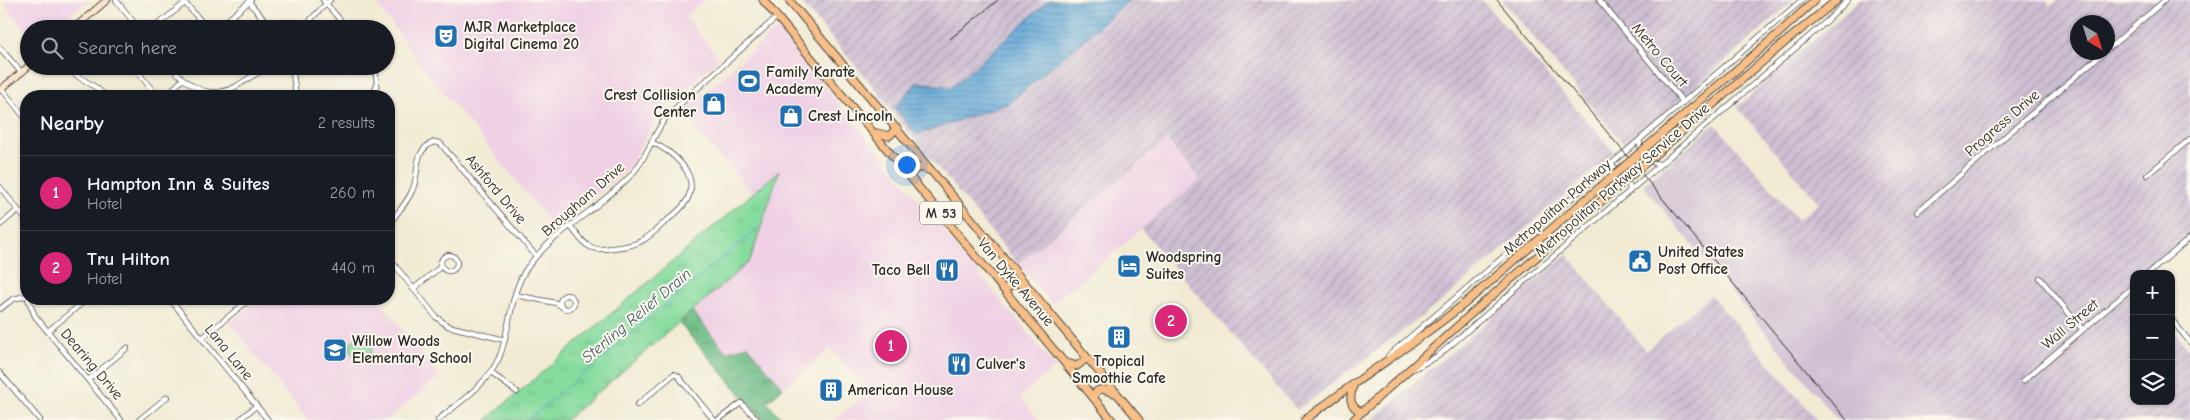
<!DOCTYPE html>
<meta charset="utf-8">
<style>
:root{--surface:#171b24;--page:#20242c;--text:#f1f3f6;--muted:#9ea1a6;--line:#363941;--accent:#db2777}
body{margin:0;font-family:"Comic Neue",sans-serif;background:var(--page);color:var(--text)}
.controls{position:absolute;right:15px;bottom:15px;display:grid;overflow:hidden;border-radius:10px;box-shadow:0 1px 4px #0004}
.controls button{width:45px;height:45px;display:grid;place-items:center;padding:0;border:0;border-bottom:1px solid var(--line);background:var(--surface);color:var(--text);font:25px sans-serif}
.compass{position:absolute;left:2070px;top:15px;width:45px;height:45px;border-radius:50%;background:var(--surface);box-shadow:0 1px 4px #0004;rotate:142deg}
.you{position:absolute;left:906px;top:164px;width:18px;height:18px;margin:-12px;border:4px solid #fff;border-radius:50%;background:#1a73e8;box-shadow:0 0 0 8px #1a73e833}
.badge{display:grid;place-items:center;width:32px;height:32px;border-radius:50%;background:var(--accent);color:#fff;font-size:16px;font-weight:700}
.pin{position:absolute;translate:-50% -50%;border:2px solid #fff;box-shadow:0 1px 5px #0006}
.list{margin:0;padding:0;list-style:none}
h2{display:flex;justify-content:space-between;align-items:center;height:65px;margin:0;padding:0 20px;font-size:21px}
h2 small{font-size:16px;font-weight:400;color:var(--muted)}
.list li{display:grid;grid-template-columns:32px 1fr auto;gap:15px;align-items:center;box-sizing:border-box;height:75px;padding:0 20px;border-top:1px solid var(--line)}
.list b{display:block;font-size:19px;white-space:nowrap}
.list p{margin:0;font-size:16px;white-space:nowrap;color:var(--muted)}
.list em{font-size:16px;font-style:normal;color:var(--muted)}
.icon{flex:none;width:28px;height:28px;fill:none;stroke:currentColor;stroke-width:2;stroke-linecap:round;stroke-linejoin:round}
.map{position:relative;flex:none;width:2190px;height:420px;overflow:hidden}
.search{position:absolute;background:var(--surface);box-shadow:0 1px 4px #0004;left:20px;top:20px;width:375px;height:55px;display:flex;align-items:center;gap:12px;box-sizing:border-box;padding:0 18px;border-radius:28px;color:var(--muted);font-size:19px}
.panel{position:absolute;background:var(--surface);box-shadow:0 1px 4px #0004;left:20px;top:90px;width:375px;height:215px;border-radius:20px}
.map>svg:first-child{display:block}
</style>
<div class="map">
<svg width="2190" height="420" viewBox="0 0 2190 420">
<defs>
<pattern id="industrial-furrows" width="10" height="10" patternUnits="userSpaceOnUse" patternTransform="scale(1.25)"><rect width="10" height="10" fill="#cdbed2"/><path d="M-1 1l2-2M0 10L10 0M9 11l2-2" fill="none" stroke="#b0a3b4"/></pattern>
<pattern id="grass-tufts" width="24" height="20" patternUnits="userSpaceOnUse" patternTransform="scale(1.25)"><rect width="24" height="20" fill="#86db9e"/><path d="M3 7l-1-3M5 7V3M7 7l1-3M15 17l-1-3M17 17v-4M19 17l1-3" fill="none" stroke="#74bc88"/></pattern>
<pattern id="forest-crowns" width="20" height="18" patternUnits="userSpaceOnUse" patternTransform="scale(1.25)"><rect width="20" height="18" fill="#6cbb85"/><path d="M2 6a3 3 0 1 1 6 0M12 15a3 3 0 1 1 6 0" fill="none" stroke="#59986d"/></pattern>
<pattern id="water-rules" width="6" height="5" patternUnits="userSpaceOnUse" patternTransform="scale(1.25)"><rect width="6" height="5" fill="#60a6d6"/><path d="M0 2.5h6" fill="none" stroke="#4f87ae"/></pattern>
</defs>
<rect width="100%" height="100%" fill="#fbf7ec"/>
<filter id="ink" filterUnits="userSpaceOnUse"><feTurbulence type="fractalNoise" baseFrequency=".02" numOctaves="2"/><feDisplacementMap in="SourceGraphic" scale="10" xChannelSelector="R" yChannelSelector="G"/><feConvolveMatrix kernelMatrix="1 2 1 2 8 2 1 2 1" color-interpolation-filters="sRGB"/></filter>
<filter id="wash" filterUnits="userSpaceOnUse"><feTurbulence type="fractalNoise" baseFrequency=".0096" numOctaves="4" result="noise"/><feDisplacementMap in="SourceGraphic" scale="20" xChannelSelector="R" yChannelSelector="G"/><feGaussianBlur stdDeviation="1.12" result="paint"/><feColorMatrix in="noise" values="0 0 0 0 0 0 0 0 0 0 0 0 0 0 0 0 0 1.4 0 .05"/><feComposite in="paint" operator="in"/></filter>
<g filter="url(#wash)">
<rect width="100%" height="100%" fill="#f1ebd4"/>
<!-- built -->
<g fill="#efd0e5">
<polygon points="9,0 88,0 53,29 29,29 29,35 4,4"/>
<polygon points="374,0 705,0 685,17 719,58 658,115 629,168 555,229 452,102 443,94"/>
<polygon points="777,29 1056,367 1020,397 1039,420 835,420 869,392 830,348 783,388 748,346 726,352 692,311 750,261 778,172 752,194 683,112"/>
<polygon points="1167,140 1200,180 1052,304 1019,264"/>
<polygon points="260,299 378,299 440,377 386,420 308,420 229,323"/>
</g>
<!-- industrial -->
<g fill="url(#industrial-furrows)" fill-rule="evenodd">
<polygon points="799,0 1482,0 1614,152 1441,302 1297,410 1141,229 1200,180 1167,140 1018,264 897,118 873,86"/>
<polygon points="1502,0 1795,0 1626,147"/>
<path d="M1860,0H2045L2050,6L2058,0H2190V233L2142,274H2134L2132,282L2134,401H2171V328L2190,351V420H1946L1870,329L1863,335L1756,257L1672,161L1715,124L1798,220L1819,203L1737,107ZM2078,22H2108V52H2078Z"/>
<polygon points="1567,254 1646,351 1711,295 1817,420 1371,420"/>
</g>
<!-- railway -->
<polygon fill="#cdbed2" points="1672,161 1755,257 1779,236 1863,334 1869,329 1947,420 1838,420 1643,185"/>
<!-- grass -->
<polygon fill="url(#grass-tufts)" stroke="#588364" points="779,171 750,261 566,420 486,420"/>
<!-- forest -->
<polygon fill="url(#forest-crowns)" stroke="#4c7358" points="692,311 726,352 748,346 783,388 767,402 783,420 763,420 679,323"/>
<!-- park -->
<circle fill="#86db9e" stroke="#588364" cx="361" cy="348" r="11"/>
<!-- water -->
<polygon fill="url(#water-rules)" stroke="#466880" points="1049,0 1130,0 1009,103 917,135 895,108 917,82 952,87"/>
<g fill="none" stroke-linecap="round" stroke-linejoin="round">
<!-- stream -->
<polyline stroke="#60a6d6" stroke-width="1" points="528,420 758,228"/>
</g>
</g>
<g filter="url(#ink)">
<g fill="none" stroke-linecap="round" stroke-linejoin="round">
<!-- minor casing -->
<g stroke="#494844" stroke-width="6">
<g id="minor">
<polyline points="116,0 139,29"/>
<polyline points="323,0 348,29"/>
<polyline points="1599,0 1683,102"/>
<polyline points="249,2 272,29"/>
<polyline points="152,29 185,3 208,29"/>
<polyline points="217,29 251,0"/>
<polyline points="304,29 313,17 330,0"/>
<polyline points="0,48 21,72"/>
<polyline points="2108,49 2165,0"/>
<path d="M66,66C77,80 94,82 105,96"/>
<polyline points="133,66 157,96"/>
<path d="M171,66C187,86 209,100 235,87C244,82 252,75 262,71C271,67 282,67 292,67"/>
<polyline points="292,66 296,96"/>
<polyline points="2,89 26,119"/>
<polyline points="166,96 182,80"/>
<polyline points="373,96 377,84 375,66"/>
<path d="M1640,140C1638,150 1650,164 1660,164"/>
<path d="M1610,166C1619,167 1630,181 1630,191"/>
<polyline points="2147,175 2190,139"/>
<polyline points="0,187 26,220"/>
<polyline points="1917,212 2104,52"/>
<path d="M389,224C397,213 407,203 412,191C421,173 411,152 434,142L440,143L536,256"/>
<polyline points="0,225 18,210"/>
<path d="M571,227C577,234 583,245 593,248C599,250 606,249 612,248C639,246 646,240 665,222C673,216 682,209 687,200C701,174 672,151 651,142"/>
<circle cx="449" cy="263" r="8"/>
<polyline points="389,258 436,317 448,326 505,340"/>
<polyline points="2148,274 2190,238"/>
<polyline points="2040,278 2082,329"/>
<polyline points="413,289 438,269 441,263"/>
<polyline points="515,295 556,303 563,307"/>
<circle cx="567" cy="302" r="7"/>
<polyline points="28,299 35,316 121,420"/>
<polyline points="170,299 268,420"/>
<polyline points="0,309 13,299 26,296"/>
<polyline points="2171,319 2190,342"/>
<polyline points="48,331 87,299"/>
<polyline points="202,338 250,299"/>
<polyline points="1388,356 1802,0"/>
<polyline points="1413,369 1438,356 1827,21 1848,0"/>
<polyline points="0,373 40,420"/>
<polyline points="491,373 517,392"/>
<polyline points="88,380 127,348"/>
<polyline points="2023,381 2134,286"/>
<polyline points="637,405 674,374 678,376 714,420"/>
<polyline points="139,420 167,397"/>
<polyline points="239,420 256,406"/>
<path d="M438,420C459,402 487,385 499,358C511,329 509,294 527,268C551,233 602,207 632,174C649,156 653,131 670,113L777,17"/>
<polyline points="718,420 741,403 758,420"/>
</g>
</g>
<!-- secondary casing -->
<g stroke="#494844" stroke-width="8">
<g id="secondary">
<polyline points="73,29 107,0"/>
<polyline points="0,90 29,66"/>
</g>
</g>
<!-- primary casing -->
<g stroke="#494844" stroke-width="9">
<g id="primary">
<polyline points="763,0 1112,420"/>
<polyline points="789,0 1139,420"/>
<polyline points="1778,34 1815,0"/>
<polyline points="1784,43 1837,0"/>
<polyline points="877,133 889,136 897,128"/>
<polyline points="910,175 919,167 931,171"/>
<polyline points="1004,289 1016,283 1027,287"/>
<polyline points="1067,363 1077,366 1087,358"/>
<path d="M1354,383C1350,395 1347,406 1362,412"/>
<polyline points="1093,397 1097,391 1102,389 1114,393"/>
<path d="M1305,420C1357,379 1413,345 1464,304"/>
<polyline points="1353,420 1472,313"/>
</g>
</g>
<!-- minor -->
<use href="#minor" stroke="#fff" stroke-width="4.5"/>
<!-- secondary -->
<use href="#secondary" stroke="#fce5cf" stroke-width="6"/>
<!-- primary -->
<use href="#primary" stroke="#f7be87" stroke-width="7"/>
<!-- rail -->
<g stroke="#2b2b2b" stroke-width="1">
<polyline points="1497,0 1847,420"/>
<polyline points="950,39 998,0"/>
</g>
<!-- primary-bridge casing -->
<g stroke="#494844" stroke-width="9" stroke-linecap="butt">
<g id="primary-bridge">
<polyline points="1464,304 1778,34"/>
<polyline points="1472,313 1784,43"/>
</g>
</g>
<!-- primary-bridge -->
<use href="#primary-bridge" stroke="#f7be87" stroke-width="7"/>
</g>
</g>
<!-- icons -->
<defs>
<g id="theatre-square" transform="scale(1.25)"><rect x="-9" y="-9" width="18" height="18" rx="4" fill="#1f6fb2" stroke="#fbf7ec"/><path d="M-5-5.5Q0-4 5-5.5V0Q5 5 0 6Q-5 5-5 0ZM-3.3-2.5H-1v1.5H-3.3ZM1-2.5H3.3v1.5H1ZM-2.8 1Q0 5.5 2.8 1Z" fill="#fff"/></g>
<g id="stadium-square" transform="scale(1.25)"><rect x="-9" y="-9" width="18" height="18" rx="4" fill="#1f6fb2" stroke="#fbf7ec"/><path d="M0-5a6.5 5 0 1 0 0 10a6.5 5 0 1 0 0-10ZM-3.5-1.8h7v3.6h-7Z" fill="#fff"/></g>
<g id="shop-square" transform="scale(1.25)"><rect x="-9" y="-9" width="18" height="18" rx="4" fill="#1f6fb2" stroke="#fbf7ec"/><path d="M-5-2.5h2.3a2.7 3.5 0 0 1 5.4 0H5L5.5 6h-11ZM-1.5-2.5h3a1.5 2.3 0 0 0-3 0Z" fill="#fff"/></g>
<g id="civic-square" transform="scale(1.25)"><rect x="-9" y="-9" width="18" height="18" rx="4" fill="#1f6fb2" stroke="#fbf7ec"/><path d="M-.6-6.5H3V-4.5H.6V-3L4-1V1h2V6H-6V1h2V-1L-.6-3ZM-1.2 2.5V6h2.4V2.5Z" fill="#fff"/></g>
<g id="hotel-square" transform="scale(1.25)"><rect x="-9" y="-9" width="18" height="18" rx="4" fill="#1f6fb2" stroke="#fbf7ec"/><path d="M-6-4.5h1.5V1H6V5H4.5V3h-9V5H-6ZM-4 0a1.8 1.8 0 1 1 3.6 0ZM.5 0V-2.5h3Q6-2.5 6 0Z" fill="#fff"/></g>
<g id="restaurant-square" transform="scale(1.25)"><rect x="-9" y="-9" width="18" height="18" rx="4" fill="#1f6fb2" stroke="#fbf7ec"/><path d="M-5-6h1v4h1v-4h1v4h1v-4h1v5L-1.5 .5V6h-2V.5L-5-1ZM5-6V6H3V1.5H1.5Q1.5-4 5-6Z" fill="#fff"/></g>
<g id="building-square" transform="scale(1.25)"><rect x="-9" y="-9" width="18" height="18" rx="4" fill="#1f6fb2" stroke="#fbf7ec"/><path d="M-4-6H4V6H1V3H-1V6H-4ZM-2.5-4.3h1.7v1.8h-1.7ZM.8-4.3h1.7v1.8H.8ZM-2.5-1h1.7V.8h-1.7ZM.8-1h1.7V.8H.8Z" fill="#fff"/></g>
<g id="school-square" transform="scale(1.25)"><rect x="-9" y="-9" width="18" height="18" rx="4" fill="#1f6fb2" stroke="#fbf7ec"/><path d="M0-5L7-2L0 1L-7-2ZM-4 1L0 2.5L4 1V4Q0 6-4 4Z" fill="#fff"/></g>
</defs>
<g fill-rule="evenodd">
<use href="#theatre-square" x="446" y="36"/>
<use href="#stadium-square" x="749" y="81"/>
<use href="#shop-square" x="714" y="104"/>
<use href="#shop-square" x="791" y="116"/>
<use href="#civic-square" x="1640" y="261"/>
<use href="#hotel-square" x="1129" y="266"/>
<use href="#restaurant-square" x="947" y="270"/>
<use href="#building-square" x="1119" y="337"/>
<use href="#school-square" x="335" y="350"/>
<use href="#restaurant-square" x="959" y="364"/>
<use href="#building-square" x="831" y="390"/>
</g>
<g text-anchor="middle" stroke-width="4" stroke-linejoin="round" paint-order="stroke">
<!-- shield labels -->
<rect fill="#fbf7ec" stroke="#696865" stroke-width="1" x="920" y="201.5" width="42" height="23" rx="4"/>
<g font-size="14" font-weight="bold" fill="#2b2b2b">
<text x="941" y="218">M 53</text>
</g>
<!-- poi labels -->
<g font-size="15" font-weight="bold" fill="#2b2b2b" stroke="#fbf7ec" text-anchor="start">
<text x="464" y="32">MJR Marketplace<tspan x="464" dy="17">Digital Cinema 20</tspan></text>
<text x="766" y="77">Family Karate<tspan x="766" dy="17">Academy</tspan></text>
<text x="696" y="100" text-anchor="end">Crest Collision<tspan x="696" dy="17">Center</tspan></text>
<text x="808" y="121">Crest Lincoln</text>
<text x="1658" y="257">United States<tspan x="1658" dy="17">Post Office</tspan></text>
<text x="1146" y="262">Woodspring<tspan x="1146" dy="17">Suites</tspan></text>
<text x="930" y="275" text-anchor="end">Taco Bell</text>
<text x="352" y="346">Willow Woods<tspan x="352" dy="17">Elementary School</tspan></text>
<text x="1119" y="366" text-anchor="middle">Tropical<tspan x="1119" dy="17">Smoothie Cafe</tspan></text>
<text x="976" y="369">Culver's</text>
<text x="848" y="395">American House</text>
</g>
<!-- street labels -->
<g font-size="15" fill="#2b2b2b" stroke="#fbf7ec">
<text transform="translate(1660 55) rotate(50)" y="5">Metro Court</text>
<text transform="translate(2002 123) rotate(-41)" y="5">Progress Drive</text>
<text transform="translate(1622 180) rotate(-41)" y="5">Metropolitan Parkway Service Drive</text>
<text transform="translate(496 189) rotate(50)" y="5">Ashford Drive</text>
<text transform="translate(583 199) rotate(-41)" y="5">Brougham Drive</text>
<text transform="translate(1557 207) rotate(-41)" y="5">Metropolitan Parkway</text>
<text transform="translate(1016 282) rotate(50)" y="5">Van Dyke Avenue</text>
<text transform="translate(2070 324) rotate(-40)" y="5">Wall Street</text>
<text transform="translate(229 352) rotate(51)" y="5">Lana Lane</text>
<text transform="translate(92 364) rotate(50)" y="5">Dearing Drive</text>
</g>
<!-- water labels -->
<g font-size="16" font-style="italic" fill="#405c6f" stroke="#fbf7ec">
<text transform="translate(636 315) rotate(-40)" y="6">Sterling Relief Drain</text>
</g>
</g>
</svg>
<div class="controls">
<button>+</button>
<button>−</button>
<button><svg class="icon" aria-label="layers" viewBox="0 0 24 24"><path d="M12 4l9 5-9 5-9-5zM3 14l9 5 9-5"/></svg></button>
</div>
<svg class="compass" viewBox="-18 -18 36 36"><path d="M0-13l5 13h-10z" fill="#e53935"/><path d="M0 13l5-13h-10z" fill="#9ea1a6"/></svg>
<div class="you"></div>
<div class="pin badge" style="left:891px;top:346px">1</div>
<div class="pin badge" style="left:1171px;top:321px">2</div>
<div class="search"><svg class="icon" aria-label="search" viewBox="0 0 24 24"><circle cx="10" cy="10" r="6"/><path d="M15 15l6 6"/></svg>Search here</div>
<section class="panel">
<h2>Nearby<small>2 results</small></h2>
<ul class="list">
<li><span class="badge">1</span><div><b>Hampton Inn &amp; Suites</b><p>Hotel</p></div><em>260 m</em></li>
<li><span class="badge">2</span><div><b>Tru Hilton</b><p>Hotel</p></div><em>440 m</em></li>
</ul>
</section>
</div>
